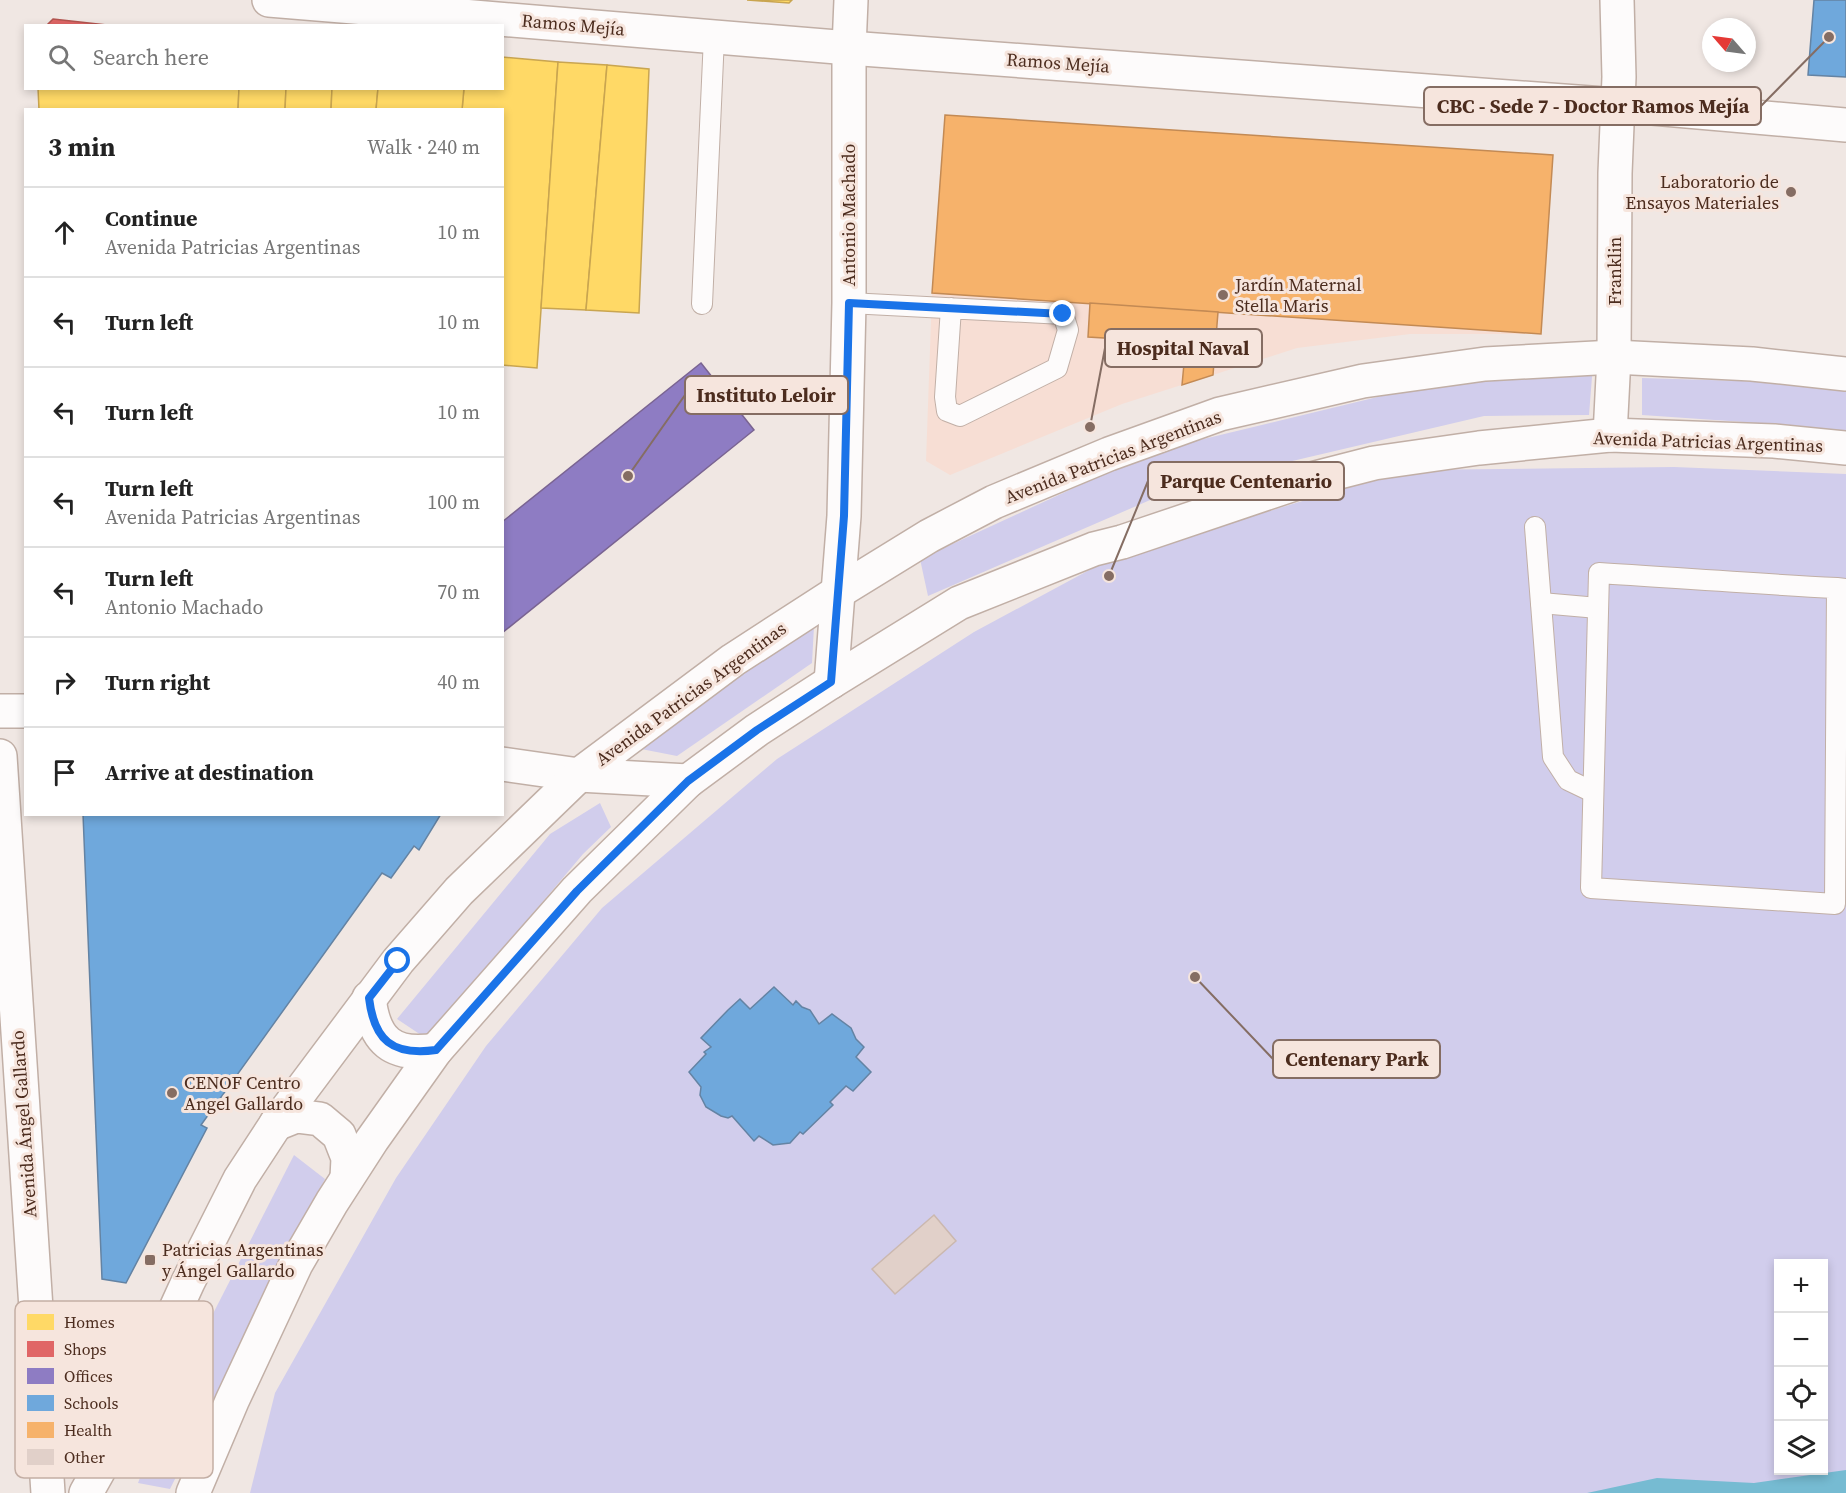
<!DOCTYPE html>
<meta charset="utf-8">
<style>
:root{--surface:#fff;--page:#f2f2f2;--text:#222;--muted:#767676;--line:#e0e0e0}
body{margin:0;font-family:"Source Serif 4",serif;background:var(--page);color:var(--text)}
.controls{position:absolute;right:18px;bottom:18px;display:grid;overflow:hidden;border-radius:0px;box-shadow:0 3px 9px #0003}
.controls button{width:54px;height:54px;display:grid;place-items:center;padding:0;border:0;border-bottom:2px solid var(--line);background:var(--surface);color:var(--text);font:30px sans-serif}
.compass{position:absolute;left:1702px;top:18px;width:54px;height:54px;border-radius:50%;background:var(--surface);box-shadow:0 3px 9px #0003;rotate:298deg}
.stop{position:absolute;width:18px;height:18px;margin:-14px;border:4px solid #1a73e8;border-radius:50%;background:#fff}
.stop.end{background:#1a73e8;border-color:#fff;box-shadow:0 2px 6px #0008}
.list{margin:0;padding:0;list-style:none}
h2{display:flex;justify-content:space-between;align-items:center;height:78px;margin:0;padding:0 24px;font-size:26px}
h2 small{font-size:20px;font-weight:400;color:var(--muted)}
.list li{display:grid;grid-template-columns:39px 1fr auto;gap:18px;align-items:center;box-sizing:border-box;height:90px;padding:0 24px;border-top:2px solid var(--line)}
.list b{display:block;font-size:22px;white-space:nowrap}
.list p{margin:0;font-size:20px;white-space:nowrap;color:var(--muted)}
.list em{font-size:20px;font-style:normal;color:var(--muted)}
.icon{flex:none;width:33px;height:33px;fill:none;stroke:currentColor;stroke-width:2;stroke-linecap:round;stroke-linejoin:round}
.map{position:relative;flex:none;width:1846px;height:1493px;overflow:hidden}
.search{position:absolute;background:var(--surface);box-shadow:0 3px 9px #0003;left:24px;top:24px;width:480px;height:66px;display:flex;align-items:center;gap:15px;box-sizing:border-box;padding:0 21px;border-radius:0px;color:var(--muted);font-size:22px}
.panel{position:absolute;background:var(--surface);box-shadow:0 3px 9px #0003;left:24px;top:108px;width:480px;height:708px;border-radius:0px}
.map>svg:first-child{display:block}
</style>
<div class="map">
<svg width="1846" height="1493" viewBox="0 0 1846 1493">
<rect width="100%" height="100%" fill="#f0e7e3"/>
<!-- built -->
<polygon fill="#f7ded4" points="945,115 1553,155 1541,334 1410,334 1297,348 1122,404 950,475 926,461 932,293"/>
<!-- green -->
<g fill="#d1cdec" fill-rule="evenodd">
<polygon points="1593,364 1589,415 1484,416 1178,488 928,596 920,559 1154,451 1456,378"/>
<polygon points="1642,378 1776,382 1846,391 1846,436 1744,422 1642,415"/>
<path d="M1674,467L1846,474V1493H250L275,1393L396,1178L486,1046L602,908L777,759L974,632L1106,561L1404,470ZM1778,1264H1824V1470H1778Z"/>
<polygon points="815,608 812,663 677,756 636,748"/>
<polygon points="600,803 611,827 583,854 427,1039 397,1019 550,834"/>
<polygon points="294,1155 325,1179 170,1489 138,1483 171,1396"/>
</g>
<!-- water -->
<polygon fill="#76bbd2" points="1846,1470 1846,1493 1587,1493 1657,1478 1754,1483"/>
<!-- homes -->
<g fill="#ffd966" stroke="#c9a550" stroke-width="1.5">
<polygon points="747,0 792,0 789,3"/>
<polygon points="502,57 558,62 537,368 502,365 502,110 462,110 464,88 502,88"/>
<polygon points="558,62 607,65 586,310 541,308"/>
<polygon points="607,65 649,69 639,313 586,310"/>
<polygon points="38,88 239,88 238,110 39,110"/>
<polygon points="239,88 286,88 285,110 238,110"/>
<polygon points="286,88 332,88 331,110 285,110"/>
<polygon points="332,88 378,88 376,110 331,110"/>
<polygon points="378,88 464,88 462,110 376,110"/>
</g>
<!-- shops -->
<polygon fill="#e06666" stroke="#b45550" stroke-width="1.5" points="53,19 116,26 46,26"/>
<!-- offices -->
<polygon fill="#8e7cc3" stroke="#7a6492" stroke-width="1.5" points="701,363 754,430 502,633 502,522"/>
<!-- schools -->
<g fill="#6fa8dc" stroke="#6483a3" stroke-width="1.5">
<polygon points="1814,0 1846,0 1846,77 1808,75"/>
<polygon points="83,814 441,814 419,850 414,846 391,878 382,873 201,1125 207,1128 126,1283 102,1279"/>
<polygon points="774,987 793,1005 796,1001 802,1007 810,1010 819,1024 832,1014 851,1028 856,1039 864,1047 856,1057 871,1072 853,1091 846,1086 830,1102 833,1105 803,1134 800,1132 790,1143 773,1145 759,1136 754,1141 732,1116 728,1118 721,1116 706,1107 700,1095 701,1087 689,1072 706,1054 704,1052 711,1047 701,1038 728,1010 740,999 750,1009"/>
</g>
<!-- health -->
<g fill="#f6b26b" stroke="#c38a54" stroke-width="1.5">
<polygon points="945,115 1553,155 1541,334 932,293"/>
<polygon points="1090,303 1218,312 1213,375 1182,385 1186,343 1088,337"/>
</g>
<!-- building -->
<polygon fill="#e1d0c9" stroke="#cbb8af" stroke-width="1.5" points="934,1215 956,1241 895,1294 872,1269"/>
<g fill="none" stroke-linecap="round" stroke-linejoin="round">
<!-- lane casing -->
<g stroke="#c1afa6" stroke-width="22">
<g id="lane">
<polyline points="849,303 1063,314 1068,330 1057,368 960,416 947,411 945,397 951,308"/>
<polyline points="702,304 714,37"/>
<polyline points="1535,527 1553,757 1568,780 1593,792"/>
<path d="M1837,588L1835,904L1591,888L1599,573C1678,578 1758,584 1837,588L1846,589"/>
<polyline points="1541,603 1598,608"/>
</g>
</g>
<!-- street casing -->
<g stroke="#c1afa6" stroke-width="36">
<g id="street">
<polyline points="269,0 849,48 1618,105 1846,125"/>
<polyline points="1610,435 1614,357 1615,173 1619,77 1617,0"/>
<polyline points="831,682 844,516 849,303 849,48 851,0"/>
<polyline points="0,711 26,711"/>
<polyline points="502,764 579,775 688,781"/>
</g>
</g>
<!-- secondary casing -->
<g stroke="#c1afa6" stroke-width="36">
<g id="secondary">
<polyline points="0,756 48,1493"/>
<path d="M369,998C374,1041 392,1057 436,1050"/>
<polyline points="276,1124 296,1116 320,1119 339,1135 348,1158 347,1178"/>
<polyline points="86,1493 118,1436 188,1282 240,1179 276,1124 398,961 459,891 579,775 733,660 838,592 929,536 994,502 1109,454 1220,414 1363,381 1485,364 1614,357 1752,364 1846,374"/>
<polyline points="193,1493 232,1401 296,1264 332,1202 372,1140 436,1050 577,890 688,781 757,730 831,682 959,603 1094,549 1122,542 1300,482 1374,463 1479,448 1610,435 1774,441 1846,448"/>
</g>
</g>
<!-- lane -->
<use href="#lane" stroke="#fdfbfb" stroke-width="20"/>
<!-- street -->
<use href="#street" stroke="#fdfbfb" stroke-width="33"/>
<!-- secondary -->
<use href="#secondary" stroke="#fdfbfb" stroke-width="33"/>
</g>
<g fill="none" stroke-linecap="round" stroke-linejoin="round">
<!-- route -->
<path stroke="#1a73e8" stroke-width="8" d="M398,961L369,998C374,1040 392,1056 436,1050L577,891L688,781L757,730L831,682L844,516L849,303L1063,314"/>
</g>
<!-- markers -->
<g fill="#856d63" stroke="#f6e5dd" stroke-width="2">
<circle cx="1791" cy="192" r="6"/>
<circle cx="1223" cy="295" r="6"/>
<circle cx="172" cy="1093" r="6"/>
<rect x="144" y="1254" width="12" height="12" rx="3"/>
</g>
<g text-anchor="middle" stroke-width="6" stroke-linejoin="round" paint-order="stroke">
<!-- street labels -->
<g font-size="18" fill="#4c2c1e" stroke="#f6e5dd">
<text transform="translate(573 25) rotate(5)" y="6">Ramos Mejía</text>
<text transform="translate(1058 63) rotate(4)" y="6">Ramos Mejía</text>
<text transform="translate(849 215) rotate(-90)" y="6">Antonio Machado</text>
<text transform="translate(1615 271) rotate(-90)" y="6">Franklin</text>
<text transform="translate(1708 442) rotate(2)" y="6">Avenida Patricias Argentinas</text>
<text transform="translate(1113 457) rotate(-21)" y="6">Avenida Patricias Argentinas</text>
<text transform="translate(691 694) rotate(-36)" y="6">Avenida Patricias Argentinas</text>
<text transform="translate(24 1124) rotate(-94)" y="6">Avenida Ángel Gallardo</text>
</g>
<!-- poi labels -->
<g font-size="18" fill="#4c2c1e" stroke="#f6e5dd" text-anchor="start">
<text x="1779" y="188" text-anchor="end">Laboratorio de<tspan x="1779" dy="21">Ensayos Materiales</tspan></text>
<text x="1235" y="291">Jardín Maternal<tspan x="1235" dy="21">Stella Maris</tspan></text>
<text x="184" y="1089">CENOF Centro<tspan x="184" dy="21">Angel Gallardo</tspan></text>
<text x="162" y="1256">Patricias Argentinas<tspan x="162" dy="21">y Ángel Gallardo</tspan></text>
</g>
</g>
<!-- legend -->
<rect x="15" y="1301" width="198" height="177" rx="9" fill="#f6e5dd" stroke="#c3aea4" stroke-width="1.5"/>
<rect x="27" y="1314" width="27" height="16" fill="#ffd966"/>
<rect x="27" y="1341" width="27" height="16" fill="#e06666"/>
<rect x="27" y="1368" width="27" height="16" fill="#8e7cc3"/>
<rect x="27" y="1395" width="27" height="16" fill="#6fa8dc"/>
<rect x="27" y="1422" width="27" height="16" fill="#f6b26b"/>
<rect x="27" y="1449" width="27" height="16" fill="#e1d0c9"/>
<g font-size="16" fill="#4c2c1e">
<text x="64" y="1328">Homes</text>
<text x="64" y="1355">Shops</text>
<text x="64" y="1382">Offices</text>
<text x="64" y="1409">Schools</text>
<text x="64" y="1436">Health</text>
<text x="64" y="1463">Other</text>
</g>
<!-- callouts -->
<path fill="none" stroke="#856d63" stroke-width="2" d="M1829 37L1761 106M1090 427L1105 348M628 476L685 395M1109 576L1148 481M1195 977L1273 1059"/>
<g fill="#856d63" stroke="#f6e5dd" stroke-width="2">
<circle cx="1829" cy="37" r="6"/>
<circle cx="1090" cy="427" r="6"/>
<circle cx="628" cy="476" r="6"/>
<circle cx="1109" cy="576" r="6"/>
<circle cx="1195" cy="977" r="6"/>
</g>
<g fill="#f6e5dd" stroke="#856d63" stroke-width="2">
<rect x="1424" y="87" width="337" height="38" rx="6"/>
<rect x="1105" y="329" width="157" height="38" rx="6"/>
<rect x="685" y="376" width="163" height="38" rx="6"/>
<rect x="1148" y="462" width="196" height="38" rx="6"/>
<rect x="1273" y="1040" width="167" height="38" rx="6"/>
</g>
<g font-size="20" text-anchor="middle" font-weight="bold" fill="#4c2c1e">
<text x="1593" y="113">CBC - Sede 7 - Doctor Ramos Mejía</text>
<text x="1183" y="355">Hospital Naval</text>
<text x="766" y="402">Instituto Leloir</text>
<text x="1246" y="488">Parque Centenario</text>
<text x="1357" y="1066">Centenary Park</text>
</g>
</svg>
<div class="controls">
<button>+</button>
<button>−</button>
<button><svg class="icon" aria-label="locate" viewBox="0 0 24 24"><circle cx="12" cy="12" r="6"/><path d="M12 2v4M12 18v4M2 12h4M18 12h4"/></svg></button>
<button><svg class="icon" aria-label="layers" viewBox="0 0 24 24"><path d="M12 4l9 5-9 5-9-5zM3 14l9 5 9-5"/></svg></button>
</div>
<svg class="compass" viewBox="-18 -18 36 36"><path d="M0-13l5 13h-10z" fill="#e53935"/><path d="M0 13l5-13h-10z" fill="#767676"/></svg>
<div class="stop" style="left:398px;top:961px"></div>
<div class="stop end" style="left:1063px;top:314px"></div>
<div class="search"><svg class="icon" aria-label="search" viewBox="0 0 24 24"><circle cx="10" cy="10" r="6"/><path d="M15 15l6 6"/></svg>Search here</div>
<section class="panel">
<h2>3 min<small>Walk · 240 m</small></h2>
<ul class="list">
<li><svg class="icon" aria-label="ahead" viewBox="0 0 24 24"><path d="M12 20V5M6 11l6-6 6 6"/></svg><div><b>Continue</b><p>Avenida Patricias Argentinas</p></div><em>10 m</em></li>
<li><svg class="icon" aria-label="left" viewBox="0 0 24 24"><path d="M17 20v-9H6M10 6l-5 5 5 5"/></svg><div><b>Turn left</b></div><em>10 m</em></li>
<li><svg class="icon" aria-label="left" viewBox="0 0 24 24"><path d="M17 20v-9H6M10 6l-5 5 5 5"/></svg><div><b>Turn left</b></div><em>10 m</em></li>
<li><svg class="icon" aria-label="left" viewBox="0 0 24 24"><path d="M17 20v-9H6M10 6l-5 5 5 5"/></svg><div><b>Turn left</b><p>Avenida Patricias Argentinas</p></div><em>100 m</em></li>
<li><svg class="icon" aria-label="left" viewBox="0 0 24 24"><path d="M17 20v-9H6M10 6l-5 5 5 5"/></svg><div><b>Turn left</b><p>Antonio Machado</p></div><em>70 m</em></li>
<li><svg class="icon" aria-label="right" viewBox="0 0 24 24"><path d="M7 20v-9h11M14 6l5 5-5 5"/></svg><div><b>Turn right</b></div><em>40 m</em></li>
<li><svg class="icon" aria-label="arrive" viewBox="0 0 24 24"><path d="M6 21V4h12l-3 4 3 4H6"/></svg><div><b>Arrive at destination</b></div></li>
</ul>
</section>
</div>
